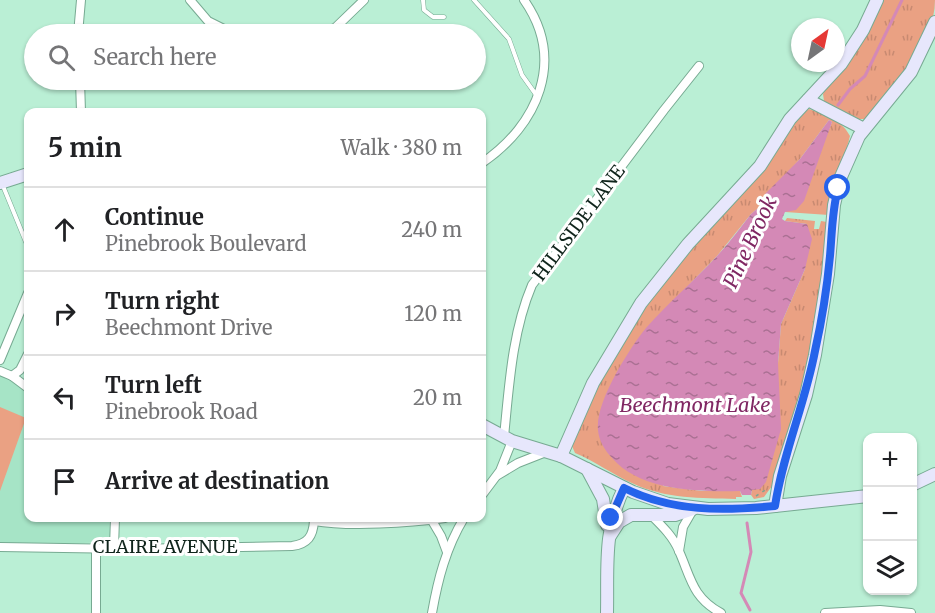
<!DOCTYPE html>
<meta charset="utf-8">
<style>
:root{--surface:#fff;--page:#f6f6f6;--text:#202124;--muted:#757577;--line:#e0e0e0}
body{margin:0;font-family:Merriweather,serif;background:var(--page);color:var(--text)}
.controls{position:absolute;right:18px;bottom:18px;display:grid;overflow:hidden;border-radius:12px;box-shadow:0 2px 4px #0004}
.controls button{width:54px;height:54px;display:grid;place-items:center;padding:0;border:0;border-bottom:2px solid var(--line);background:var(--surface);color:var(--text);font:30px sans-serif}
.compass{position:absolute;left:791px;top:18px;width:54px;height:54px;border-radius:50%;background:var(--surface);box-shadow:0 2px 4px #0004;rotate:33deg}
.stop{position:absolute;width:18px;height:18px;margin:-14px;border:4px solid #2563eb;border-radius:50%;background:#fff}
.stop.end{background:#2563eb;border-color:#fff;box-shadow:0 2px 6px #0008}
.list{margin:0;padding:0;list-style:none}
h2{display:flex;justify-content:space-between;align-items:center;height:78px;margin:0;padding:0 24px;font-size:26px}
h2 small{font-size:20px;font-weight:400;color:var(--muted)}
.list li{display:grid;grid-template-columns:39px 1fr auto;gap:18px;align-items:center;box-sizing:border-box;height:84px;padding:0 24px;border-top:2px solid var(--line)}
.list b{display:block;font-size:22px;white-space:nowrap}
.list p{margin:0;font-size:20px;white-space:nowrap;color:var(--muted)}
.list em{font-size:20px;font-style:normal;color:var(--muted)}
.icon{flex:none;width:33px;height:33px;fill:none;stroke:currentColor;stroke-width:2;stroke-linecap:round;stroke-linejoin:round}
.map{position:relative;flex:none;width:935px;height:613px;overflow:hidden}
.search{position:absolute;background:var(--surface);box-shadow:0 2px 4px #0004;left:24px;top:24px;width:462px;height:66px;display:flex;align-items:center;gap:15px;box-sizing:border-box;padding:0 21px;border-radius:33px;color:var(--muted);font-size:22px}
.panel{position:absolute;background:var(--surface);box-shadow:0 2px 4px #0004;left:24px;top:108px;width:462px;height:414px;border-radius:12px}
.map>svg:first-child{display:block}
</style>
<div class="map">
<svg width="935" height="613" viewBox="0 0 935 613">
<defs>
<pattern id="grass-tufts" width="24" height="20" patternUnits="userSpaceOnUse" patternTransform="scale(1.5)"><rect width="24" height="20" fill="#eaa183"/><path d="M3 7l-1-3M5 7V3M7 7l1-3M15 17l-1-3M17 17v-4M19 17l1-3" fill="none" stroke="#c88a71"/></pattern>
<pattern id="water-ripples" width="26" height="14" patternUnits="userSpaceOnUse" patternTransform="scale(1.5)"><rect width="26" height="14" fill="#d489b6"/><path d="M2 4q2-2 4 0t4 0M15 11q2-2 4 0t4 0" fill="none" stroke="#aa7093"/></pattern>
</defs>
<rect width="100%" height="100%" fill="#baefd5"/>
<!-- built -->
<polygon fill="#a6e4c6" points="0,374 28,390 28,518 109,518 111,542 0,546"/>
<!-- grass -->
<g fill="url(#grass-tufts)">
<path d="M881,0H935C935,45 892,86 865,119H859L824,101L823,94Z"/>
<path d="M809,109C825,115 842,120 850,136L829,215L785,212L821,149L832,122L829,120L800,159L765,198L775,207L772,214L757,209L751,214L717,256L647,328L663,486L702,491H740L742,497H736V499C700,498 667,499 634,484C613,475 595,461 575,453L572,446L592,391L644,304L803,110L806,111Z"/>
<polygon points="787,218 815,221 814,229 819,229 821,221 827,222 826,261 804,387 772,486 764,497 754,499 751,495 778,363 781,324 805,269 807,224 785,221"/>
</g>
<!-- garden -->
<polygon fill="#eaa183" points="0,407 26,418 0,491"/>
<!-- water -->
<path fill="url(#water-ripples)" d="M829,120L832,122L804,201L796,210L785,212L782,219L785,221L807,224L812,239L805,269L781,324L778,363L781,429L766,482L760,489L752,490L751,495H742L740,491C699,492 640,491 612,458C604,449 599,441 598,430C595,402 629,349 646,328C668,303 694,281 717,256C729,243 740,228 751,214L757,209L772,214L775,207L765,198V194L800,159Z"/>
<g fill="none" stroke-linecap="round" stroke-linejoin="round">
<!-- stream -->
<g stroke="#d489b6" stroke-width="3">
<polyline points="838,105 850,89 865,76 902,0"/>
<polyline points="747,523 751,552 741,593 750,610"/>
</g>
<!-- lane casing -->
<g stroke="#77aa92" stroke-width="5">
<g id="lane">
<polyline points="423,0 424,10 433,17 444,17"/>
<polyline points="474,0 509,39 522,75 537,96"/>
<polyline points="3,186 28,247"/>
</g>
</g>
<!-- street casing -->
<g stroke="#77aa92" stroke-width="10">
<g id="street">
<polyline points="190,0 208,21 234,34"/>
<polyline points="78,34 81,0"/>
<polyline points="320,34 335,28 364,0"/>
<polyline points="80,80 81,112"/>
<path d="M482,163C538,125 566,60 524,0"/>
<polyline points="0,360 28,293"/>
<polyline points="0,371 12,376 28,388"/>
<polyline points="12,376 20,370 28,354"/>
<path d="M504,437C509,387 512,332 532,285L664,110L699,66"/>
<polyline points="498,475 518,463 546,452"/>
<polyline points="482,495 500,471 512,441"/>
<path d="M650,514C661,525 673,536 679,551C691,578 692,597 721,613"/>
<path d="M312,518L314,521C350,527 409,523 445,518"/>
<polyline points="431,519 441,536 447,552"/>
<path d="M0,547L127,549L292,546C308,544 313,536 314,521"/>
<polyline points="96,547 96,613"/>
<polyline points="114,547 115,518"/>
<polyline points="679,551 683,527 694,508"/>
<path d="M432,613C438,579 446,548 464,518"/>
<polyline points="825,613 880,610 911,613"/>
</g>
</g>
<!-- secondary casing -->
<g stroke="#77aa92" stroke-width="14">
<g id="secondary">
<polyline points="808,100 864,129"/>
<polyline points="0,183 28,174"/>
<polyline points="482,425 512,441 561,456 633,492 668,504 708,509 756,508 868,496"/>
<polyline points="561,456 593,383 641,303 688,244 760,166 790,119 841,64 863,30 877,0"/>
<polyline points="587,469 603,499 607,525"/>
<polyline points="912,485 935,474"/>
<polyline points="775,506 780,476 806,395 815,355 828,274 834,205 840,179 859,136 911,72 935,22"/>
<polyline points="610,536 619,522 631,515 675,515 693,509"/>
<path d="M607,613C608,567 603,531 624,488"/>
</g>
</g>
<!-- path -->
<polyline stroke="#7ca692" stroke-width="1.5" stroke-dasharray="3 4.5" stroke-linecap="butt" points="756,496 767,489"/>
<!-- lane -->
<use href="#lane" stroke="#fff" stroke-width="4"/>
<!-- street -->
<use href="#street" stroke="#fff" stroke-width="8"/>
<!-- secondary -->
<use href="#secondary" stroke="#e7e7fc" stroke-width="12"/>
</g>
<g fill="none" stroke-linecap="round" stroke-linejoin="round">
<!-- route -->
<path stroke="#2563eb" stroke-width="8" d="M611,518L624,488C672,512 723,511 775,506C783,453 805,404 815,351C822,320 827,288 830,256C832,233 832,211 838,188"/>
</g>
<g text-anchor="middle" stroke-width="6" stroke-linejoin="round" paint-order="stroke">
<!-- street labels -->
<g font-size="18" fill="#0f241b" stroke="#fff">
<text transform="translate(579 223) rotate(-53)" y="6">HILLSIDE LANE</text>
<text x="165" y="553">CLAIRE AVENUE</text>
</g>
<!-- water labels -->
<g font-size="20" font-style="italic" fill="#802763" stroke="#fff">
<text transform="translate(750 242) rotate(-65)" y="7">Pine Brook</text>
<text x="695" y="412">Beechmont Lake</text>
</g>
</g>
</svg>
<div class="controls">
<button>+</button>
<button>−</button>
<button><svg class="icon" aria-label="layers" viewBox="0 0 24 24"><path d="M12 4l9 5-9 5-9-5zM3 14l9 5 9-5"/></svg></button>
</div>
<svg class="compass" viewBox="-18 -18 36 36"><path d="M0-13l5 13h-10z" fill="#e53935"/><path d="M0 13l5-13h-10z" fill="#757577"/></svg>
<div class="stop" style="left:838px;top:188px"></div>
<div class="stop end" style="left:611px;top:518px"></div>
<div class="search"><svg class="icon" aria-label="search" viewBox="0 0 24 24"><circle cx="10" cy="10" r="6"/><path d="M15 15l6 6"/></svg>Search here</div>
<section class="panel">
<h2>5 min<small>Walk · 380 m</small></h2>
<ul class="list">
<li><svg class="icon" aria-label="ahead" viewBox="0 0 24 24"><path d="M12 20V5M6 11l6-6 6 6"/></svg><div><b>Continue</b><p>Pinebrook Boulevard</p></div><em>240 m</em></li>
<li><svg class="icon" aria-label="right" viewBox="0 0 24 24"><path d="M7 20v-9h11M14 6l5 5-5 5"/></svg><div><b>Turn right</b><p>Beechmont Drive</p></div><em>120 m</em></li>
<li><svg class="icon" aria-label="left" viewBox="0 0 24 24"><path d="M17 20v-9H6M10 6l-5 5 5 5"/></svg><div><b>Turn left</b><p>Pinebrook Road</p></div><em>20 m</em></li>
<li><svg class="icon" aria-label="arrive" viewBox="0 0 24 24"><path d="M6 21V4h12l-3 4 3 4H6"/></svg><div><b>Arrive at destination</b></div></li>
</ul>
</section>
</div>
